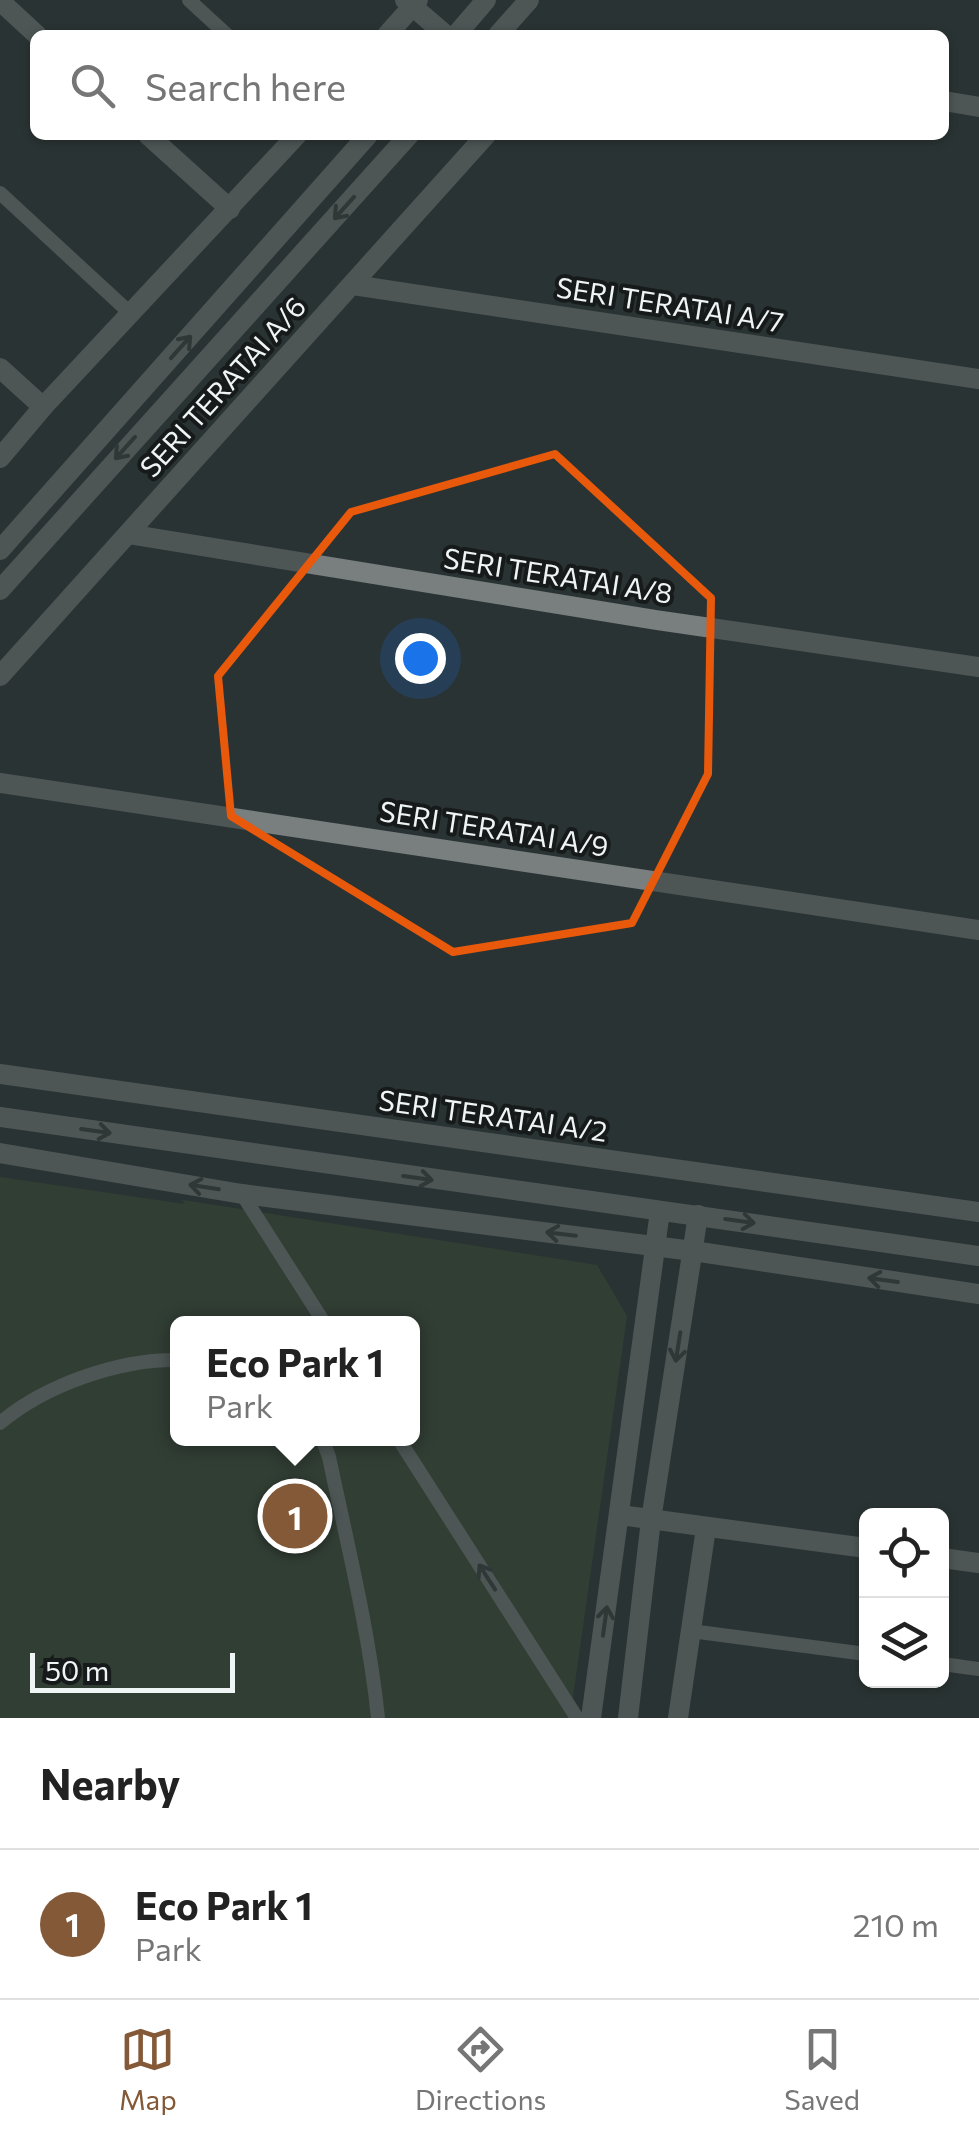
<!DOCTYPE html>
<style>
:root{--surface:#fff;--page:#f2f2f2;--text:#222;--muted:#767676;--line:#e0e0e0;--accent:#845938}
body{margin:0;font-family:Commissioner,sans-serif;background:var(--page);color:var(--text)}
.controls{position:absolute;right:30px;bottom:30px;display:grid;overflow:hidden;border-radius:15px;box-shadow:0 2px 8px #0004}
.controls button{width:90px;height:90px;display:grid;place-items:center;padding:0;border:0;border-bottom:2px solid var(--line);background:var(--surface);color:var(--text);font:50px sans-serif}
.scale{position:absolute;left:30px;bottom:25px;width:205px;box-sizing:border-box;padding-left:10px;border:5px solid #eff5f5;border-top:0;font-size:28px;line-height:35px;white-space:nowrap;color:#eff5f5;-webkit-text-stroke:8px #161a1a;paint-order:stroke}
.you{position:absolute;left:420px;top:658px;width:35px;height:35px;margin:-25px;border:8px solid #fff;border-radius:50%;background:#1a73e8;box-shadow:0 0 0 15px #1a73e833}
.badge{display:grid;place-items:center;width:65px;height:65px;border-radius:50%;background:var(--accent);color:#fff;font-size:32px;font-weight:700}
.pin{position:absolute;translate:-50% -50%;border:5px solid #fff;box-shadow:0 2px 10px #0006}
.popup{position:absolute;left:170px;top:1316px;width:250px;height:130px;box-sizing:border-box;display:grid;place-content:center;border-radius:15px;background:var(--surface);filter:drop-shadow(0 2px 8px #0005);font-size:32px;white-space:nowrap;color:var(--muted)}
.popup b{font-size:38px;color:var(--text)}
.popup::after{content:'';position:absolute;left:50%;top:100%;margin-left:-20px;border:20px solid transparent;border-top-color:var(--surface)}
.list{margin:0;padding:0;list-style:none}
h2{display:flex;justify-content:space-between;align-items:center;height:130px;margin:0;padding:0 40px;font-size:42px}
h2 small{font-size:32px;font-weight:400;color:var(--muted)}
.list li{display:grid;grid-template-columns:65px 1fr auto;gap:30px;align-items:center;box-sizing:border-box;height:150px;padding:0 40px;border-top:2px solid var(--line)}
.list b{display:block;font-size:38px;white-space:nowrap}
.list p{margin:0;font-size:32px;white-space:nowrap;color:var(--muted)}
.list em{font-size:32px;font-style:normal;color:var(--muted)}
.icon{flex:none;width:55px;height:55px;fill:none;stroke:currentColor;stroke-width:2;stroke-linecap:round;stroke-linejoin:round}
.map{position:relative;flex:none;width:979px;height:1718px;overflow:hidden}
.search{position:absolute;background:var(--surface);box-shadow:0 2px 8px #0004;left:30px;right:30px;top:30px;height:110px;display:flex;align-items:center;gap:25px;box-sizing:border-box;padding:0 35px;border-radius:15px;color:var(--muted);font-size:38px}
.sheet{height:280px;background:var(--surface)}
nav{display:flex;justify-content:space-around;align-items:center;box-sizing:border-box;height:140px;border-top:2px solid var(--line);background:var(--surface);font-size:28px;color:var(--muted)}
nav a{display:grid;justify-items:center;gap:5px}
nav .on{color:var(--accent)}
.map>svg:first-child{display:block}
</style>
<div class="map">
<svg width="979" height="1718" viewBox="0 0 979 1718">
<rect width="100%" height="100%" fill="#2a3333"/>
<!-- green -->
<path fill="#3b4d36" fill-rule="evenodd" d="M0,1177L184,1204L183,1200L597,1265L627,1316L570,1718H0ZM178,1324H412V1438H178Z"/>
<g fill="none" stroke-linecap="round" stroke-linejoin="round">
<!-- service -->
<g stroke="#797e7f" stroke-width="14">
<polyline points="189,0 227,35"/>
<polyline points="0,193 130,313"/>
<polyline points="242,1194 325,1324"/>
<path d="M0,1423C45,1385 119,1359 178,1360"/>
<path d="M322,1438L329,1457C347,1543 369,1630 378,1718"/>
<polyline points="398,1438 577,1718"/>
<polyline points="691,1631 866,1654"/>
<polyline points="942,1664 979,1669"/>
</g>
<!-- minor -->
<g stroke="#797e7f" stroke-width="20">
<polyline points="405,0 446,35"/>
<polyline points="0,1 37,35"/>
<polyline points="387,35 418,0"/>
<polyline points="944,101 979,107"/>
<polyline points="148,135 230,209"/>
<polyline points="353,285 979,379"/>
<polyline points="0,368 43,407"/>
<polyline points="0,458 43,407 297,135"/>
<polyline points="128,534 656,620 979,667"/>
<polyline points="0,676 486,135"/>
<polyline points="0,783 979,930"/>
<polyline points="0,1074 979,1212"/>
<polyline points="620,1515 866,1548"/>
<polyline points="942,1558 979,1563"/>
<polyline points="678,1718 706,1528"/>
</g>
<!-- tertiary -->
<g stroke="#797e7f" stroke-width="20">
<polyline points="456,35 486,0"/>
<polyline points="498,35 529,0"/>
<polyline points="0,550 368,135"/>
<polyline points="0,590 409,135"/>
<polyline points="0,1117 979,1256"/>
<polyline points="0,1153 242,1194 693,1251 979,1294"/>
<polyline points="591,1718 660,1211"/>
<polyline points="628,1718 651,1520 698,1215"/>
</g>
</g>
<!-- one-way arrows -->
<defs><path id="oneway-shaft" d="M-6 0H5M1.5-3L5.5 0L1.5 3" fill="none" stroke-width="1.6" stroke-linecap="round" stroke-linejoin="round" transform="scale(2.5)"/></defs>
<g stroke="#393d3d">
<use href="#oneway-shaft" transform="translate(344 208) rotate(132)"/>
<use href="#oneway-shaft" transform="translate(181 347) rotate(-48)"/>
<use href="#oneway-shaft" transform="translate(125 448) rotate(132)"/>
<use href="#oneway-shaft" transform="translate(96 1131) rotate(8)"/>
<use href="#oneway-shaft" transform="translate(418 1178) rotate(8)"/>
<use href="#oneway-shaft" transform="translate(204 1187) rotate(-171)"/>
<use href="#oneway-shaft" transform="translate(740 1221) rotate(8)"/>
<use href="#oneway-shaft" transform="translate(561 1234) rotate(-173)"/>
<use href="#oneway-shaft" transform="translate(883 1280) rotate(-172)"/>
<use href="#oneway-shaft" transform="translate(678 1347) rotate(99)"/>
<use href="#oneway-shaft" transform="translate(487 1577) rotate(-123)"/>
<use href="#oneway-shaft" transform="translate(605 1621) rotate(-82)"/>
</g>
<!-- marked area -->
<path d="M0 0H979V1718H0ZM555,454L711,598L708,774L632,923L453,952L231,816L218,676L351,512Z" fill="#2a3333" fill-opacity=".55" fill-rule="evenodd"/>
<path fill="none" stroke="#e8590c" stroke-width="8" stroke-linejoin="round" d="M555,454L711,598L708,774L632,923L453,952L231,816L218,676L351,512Z"/>
<g text-anchor="middle" stroke-width="8" stroke-linejoin="round" paint-order="stroke">
<!-- street labels -->
<g font-size="28" fill="#eff5f5" stroke="#161a1a">
<text transform="translate(670 305) rotate(9)" y="10">SERI TERATAI A/7</text>
<text transform="translate(223 387) rotate(-48)" y="10">SERI TERATAI A/6</text>
<text transform="translate(558 576) rotate(9)" y="10">SERI TERATAI A/8</text>
<text transform="translate(494 829) rotate(9)" y="10">SERI TERATAI A/9</text>
<text transform="translate(493 1116) rotate(8)" y="10">SERI TERATAI A/2</text>
</g>
</g>
</svg>
<div class="controls">
<button><svg class="icon" aria-label="locate" viewBox="0 0 24 24"><circle cx="12" cy="12" r="6"/><path d="M12 2v4M12 18v4M2 12h4M18 12h4"/></svg></button>
<button><svg class="icon" aria-label="layers" viewBox="0 0 24 24"><path d="M12 4l9 5-9 5-9-5zM3 14l9 5 9-5"/></svg></button>
</div>
<div class="scale">50 m</div>
<div class="you"></div>
<div class="pin badge" style="left:295px;top:1516px">1</div>
<div class="popup"><b>Eco Park 1</b>Park</div>
<div class="search"><svg class="icon" aria-label="search" viewBox="0 0 24 24"><circle cx="10" cy="10" r="6"/><path d="M15 15l6 6"/></svg>Search here</div>
</div>
<section class="sheet">
<h2>Nearby<small></small></h2>
<ul class="list">
<li><span class="badge">1</span><div><b>Eco Park 1</b><p>Park</p></div><em>210 m</em></li>
</ul>
</section>
<nav>
<a class="on"><svg class="icon" aria-label="map" viewBox="0 0 24 24"><path d="M3 6l6-2 6 2 6-2v14l-6 2-6-2-6 2zM9 4v14M15 6v14"/></svg>Map</a>
<a><svg class="icon" aria-label="directions" viewBox="0 0 24 24"><path d="M12 3l9 9-9 9-9-9zM9 14v-3h6M13 9l2 2-2 2"/></svg>Directions</a>
<a><svg class="icon" aria-label="saved" viewBox="0 0 24 24"><path d="M7 4h10v16l-5-4-5 4z"/></svg>Saved</a>
</nav>
